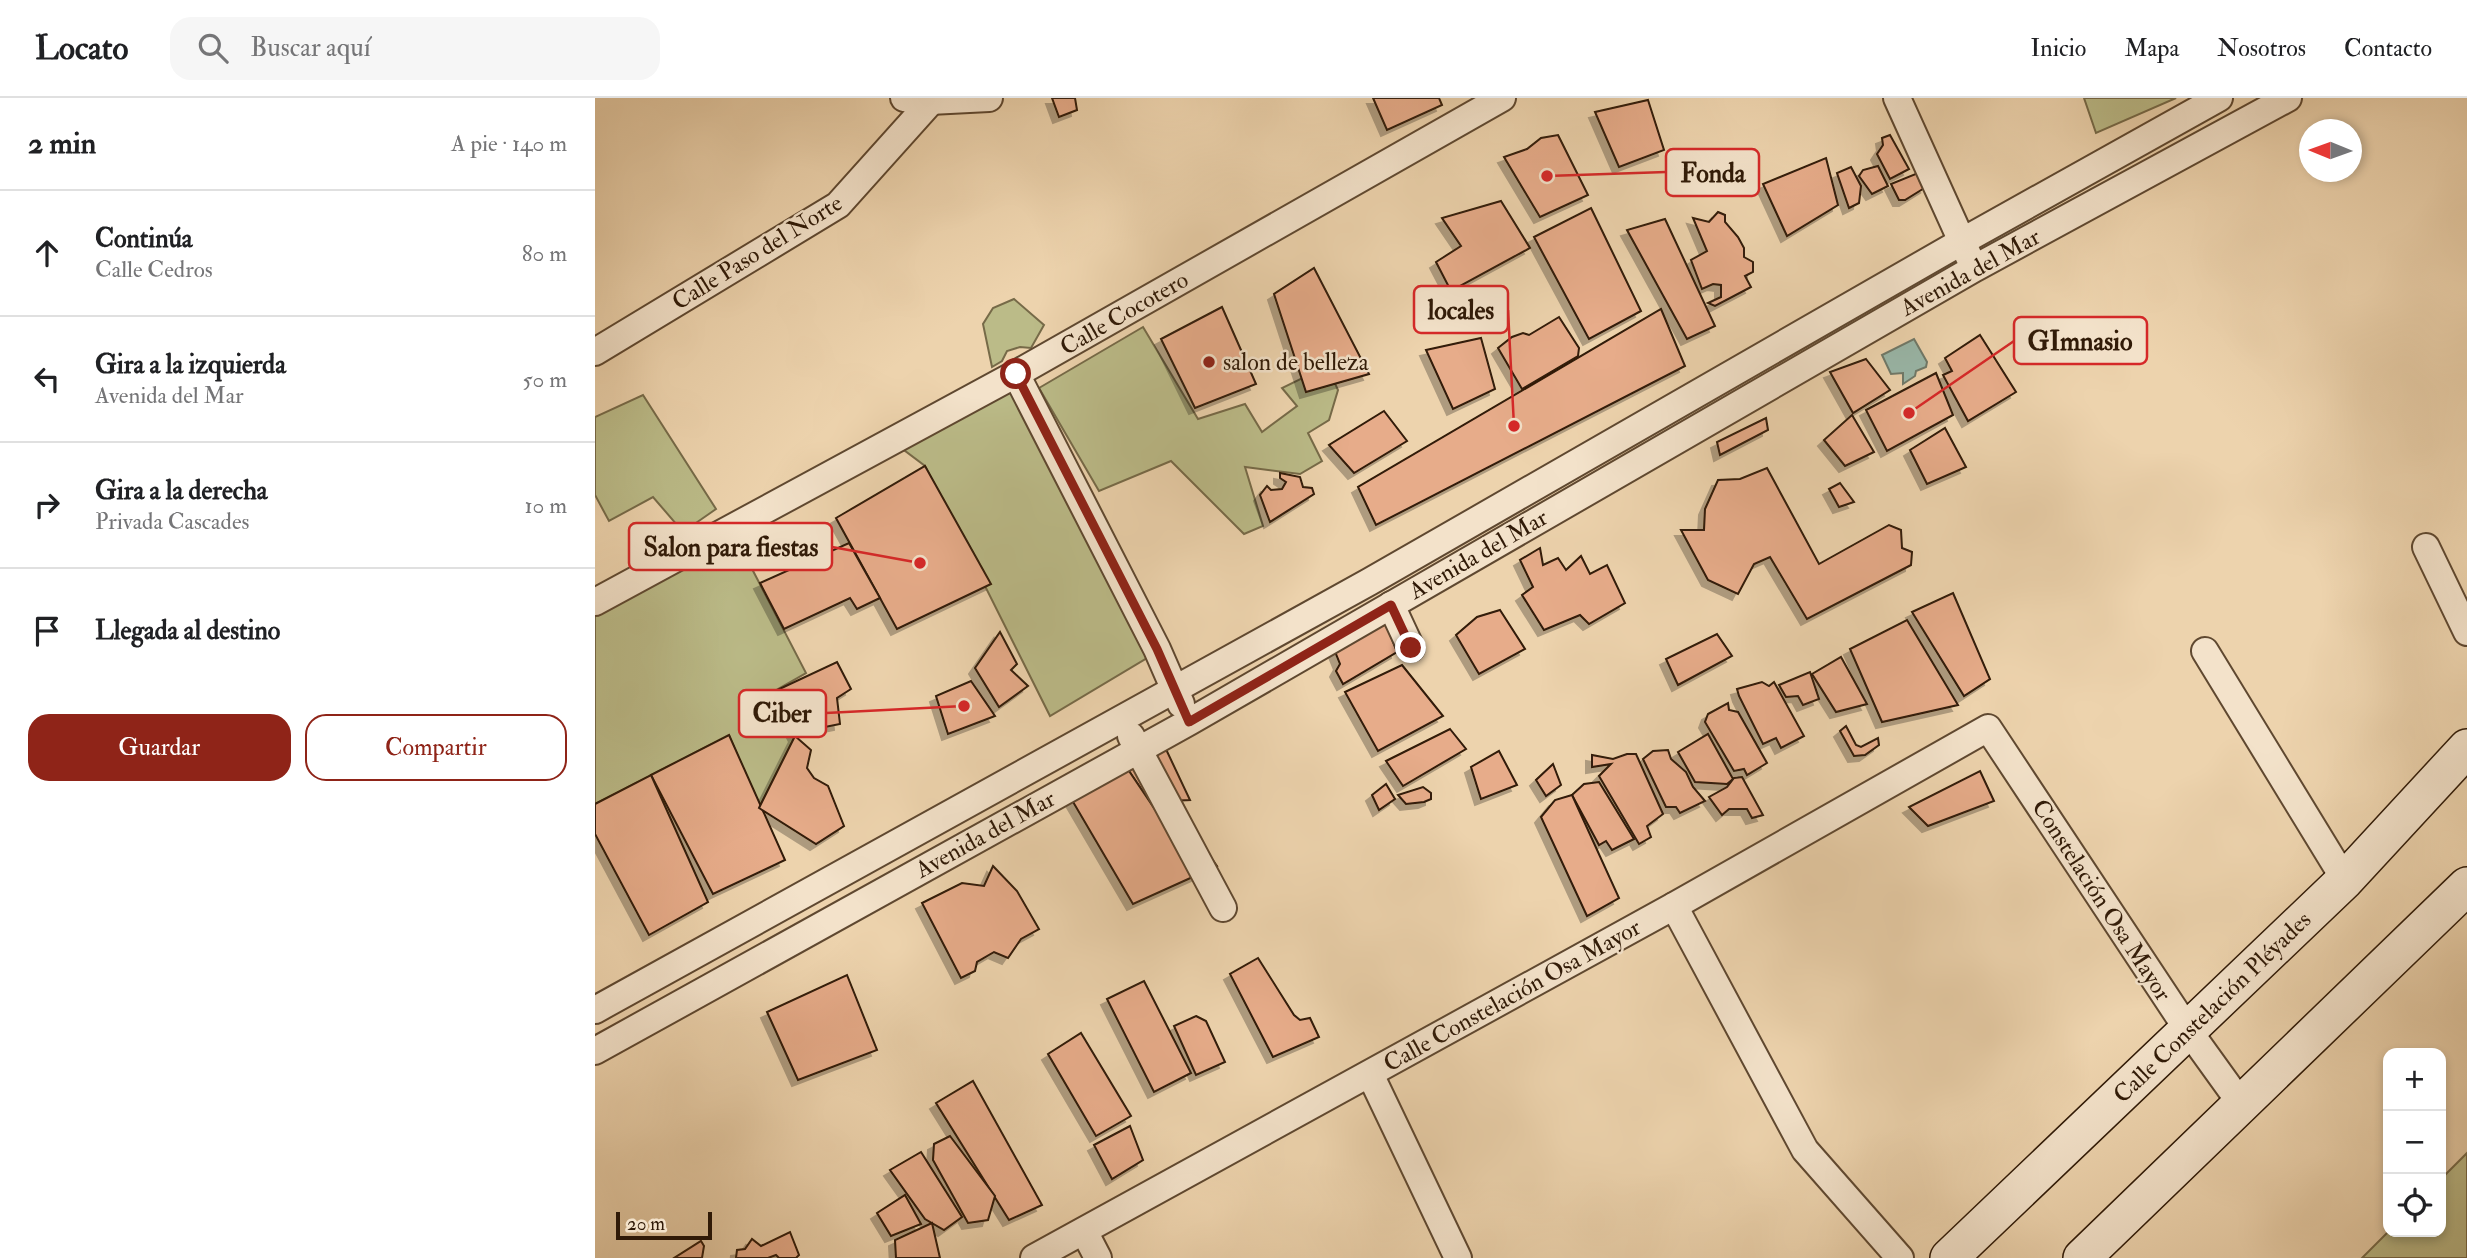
<!DOCTYPE html>
<html lang="es">
<meta charset="utf-8">
<style>
:root{--surface:#fff;--page:#f6f6f6;--text:#202124;--muted:#757577;--line:#e0e0e0;--accent:#8f2418}
body{margin:0;font-family:"IM FELL Double Pica",serif;background:var(--page);color:var(--text)}
.controls{position:absolute;right:21px;bottom:21px;display:grid;overflow:hidden;border-radius:14px;box-shadow:0 4px 10px #0003}
.controls button{width:63px;height:63px;display:grid;place-items:center;padding:0;border:0;border-bottom:2px solid var(--line);background:var(--surface);color:var(--text);font:35px sans-serif}
.compass{position:absolute;left:1704px;top:21px;width:63px;height:63px;border-radius:50%;background:var(--surface);box-shadow:0 4px 10px #0003;rotate:271deg}
.scale{position:absolute;left:21px;bottom:18px;width:96px;box-sizing:border-box;padding-left:7px;border:4px solid #301a07;border-top:0;font-size:19px;line-height:24px;white-space:nowrap;color:#301a07;-webkit-text-stroke:5px #f3e2ca;paint-order:stroke}
.stop{position:absolute;width:21px;height:21px;margin:-16px;border:5px solid #8f2418;border-radius:50%;background:#fff}
.stop.end{background:#8f2418;border-color:#fff;box-shadow:0 2px 7px #0008}
.list{margin:0;padding:0;list-style:none}
h2{display:flex;justify-content:space-between;align-items:center;height:91px;margin:0;padding:0 28px;font-size:30px}
h2 small{font-size:23px;font-weight:400;color:var(--muted)}
.list li{display:grid;grid-template-columns:46px 1fr auto;gap:21px;align-items:center;box-sizing:border-box;height:126px;padding:0 28px;border-top:2px solid var(--line)}
.list b{display:block;font-size:26px;white-space:nowrap}
.list p{margin:0;font-size:23px;white-space:nowrap;color:var(--muted)}
.list em{font-size:23px;font-style:normal;color:var(--muted)}
.actions{display:flex;gap:14px;padding:21px 28px}
.actions a{flex:1;padding:16px 0;border:2px solid var(--accent);border-radius:21px;text-align:center;font-size:24px;color:var(--accent)}
.actions .main{background:var(--accent);color:#fff}
.icon{flex:none;width:38px;height:38px;fill:none;stroke:currentColor;stroke-width:2;stroke-linecap:round;stroke-linejoin:round}
.map{position:relative;flex:none;width:1872px;height:1160px;overflow:hidden}
header{display:flex;align-items:center;gap:42px;box-sizing:border-box;height:98px;padding:0 35px;background:var(--surface);border-bottom:2px solid var(--line)}
header strong{font-size:33px}
nav{display:flex;gap:38px;margin-inline-start:auto;font-size:24px}
.search{width:490px;height:63px;background:var(--page);display:flex;align-items:center;gap:18px;box-sizing:border-box;padding:0 24px;border-radius:21px;color:var(--muted);font-size:26px}
main{display:flex}
aside{flex:1;background:var(--surface)}
.map>svg:first-child{display:block}
</style>
<header>
<strong>Locato</strong>
<div class="search"><svg class="icon" aria-label="search" viewBox="0 0 24 24"><circle cx="10" cy="10" r="6"/><path d="M15 15l6 6"/></svg>Buscar aquí</div>
<nav><a>Inicio</a><a>Mapa</a><a>Nosotros</a><a>Contacto</a></nav>
</header>
<main>
<aside>
<h2>2 min<small>A pie · 140 m</small></h2>
<ul class="list">
<li><svg class="icon" aria-label="ahead" viewBox="0 0 24 24"><path d="M12 20V5M6 11l6-6 6 6"/></svg><div><b>Continúa</b><p>Calle Cedros</p></div><em>80 m</em></li>
<li><svg class="icon" aria-label="left" viewBox="0 0 24 24"><path d="M17 20v-9H6M10 6l-5 5 5 5"/></svg><div><b>Gira a la izquierda</b><p>Avenida del Mar</p></div><em>50 m</em></li>
<li><svg class="icon" aria-label="right" viewBox="0 0 24 24"><path d="M7 20v-9h11M14 6l5 5-5 5"/></svg><div><b>Gira a la derecha</b><p>Privada Cascades</p></div><em>10 m</em></li>
<li><svg class="icon" aria-label="arrive" viewBox="0 0 24 24"><path d="M6 21V4h12l-3 4 3 4H6"/></svg><div><b>Llegada al destino</b></div></li>
</ul>
<div class="actions"><a class="main">Guardar</a><a>Compartir</a></div>
</aside>
<div class="map">
<svg width="1872" height="1160" viewBox="0 0 1872 1160">
<defs>
<filter id="shadow"><feDropShadow dx="-6" dy="6" stdDeviation="0" flood-color="#0004"/></filter>
</defs>
<rect width="100%" height="100%" fill="#edd3ad"/>
<filter id="stains"><feTurbulence type="fractalNoise" baseFrequency=".00286" numOctaves="4"/><feColorMatrix values="0 0 0 0 .2 0 0 0 0 .09 0 0 0 0 .02 0 0 0 .5 -.17"/></filter>
<radialGradient id="worn" r=".72"><stop offset=".6" stop-color="#630" stop-opacity="0"/><stop offset="1" stop-color="#630" stop-opacity=".3"/></radialGradient>
<!-- green -->
<g fill="#bb8" stroke="#766a48" stroke-width="2">
<polygon points="1489,0 1581,0 1501,35"/>
<polygon points="419,201 449,227 436,250 425,249 412,253 407,263 397,269 388,226 398,210"/>
<polygon points="548,229 603,321 650,306 667,334 702,308 687,290 732,268 743,292 734,322 713,335 727,363 705,376 650,369 668,428 649,436 576,363 504,393 444,290"/>
<polygon points="421,278 562,554 455,618 330,368 301,346"/>
<polygon points="48,297 121,411 88,434 58,399 14,423 0,397 0,319"/>
<polygon points="142,442 211,575 178,594 200,638 164,710 134,637 0,706 0,514"/>
<polygon points="1872,1055 1872,1160 1767,1160 1793,1134 1846,1134 1846,1081"/>
</g>
<!-- water -->
<polygon fill="#99b8aa" stroke="#6f7969" stroke-width="2" points="1319,241 1332,264 1331,269 1321,273 1320,278 1308,286 1308,275 1296,276 1287,257"/>
<!-- building -->
<g fill="#e7ac8a" stroke="#301a07" stroke-width="2" filter="url(#shadow)">
<polygon points="457,0 480,0 482,12 464,19"/>
<polygon points="778,0 844,0 847,7 792,32"/>
<polygon points="1053,2 1069,52 1024,69 1000,14"/>
<polygon points="963,37 993,97 945,119 909,59 932,51 946,40"/>
<polygon points="1295,37 1314,71 1295,81 1282,56 1288,47 1287,40"/>
<polygon points="1231,60 1243,107 1192,138 1168,86"/>
<polygon points="1283,68 1293,88 1277,96 1264,78 1268,72"/>
<polygon points="1256,69 1266,88 1264,105 1254,110 1242,75"/>
<polygon points="1323,75 1325,84 1331,89 1310,102 1304,102 1296,86"/>
<polygon points="906,103 935,150 856,193 841,164 866,148 847,120"/>
<polygon points="996,110 1046,213 994,241 939,139"/>
<polygon points="1123,114 1130,117 1130,124 1143,139 1149,150 1149,159 1158,164 1158,174 1150,178 1156,189 1120,208 1113,205 1126,199 1126,187 1118,186 1107,191 1096,162 1112,153 1098,120 1114,124"/>
<polygon points="1070,121 1120,228 1092,241 1032,132"/>
<polygon points="719,170 774,276 711,294 679,196"/>
<polygon points="627,209 661,286 600,310 566,241"/>
<polygon points="1066,211 1090,268 781,427 763,389"/>
<polygon points="964,219 984,250 983,258 927,291 903,250 917,239 928,235 934,237"/>
<polygon points="1385,237 1421,294 1373,323 1348,277 1357,273 1350,260"/>
<polygon points="886,240 900,291 858,311 831,252"/>
<polygon points="1271,261 1295,292 1258,315 1235,274"/>
<polygon points="1341,275 1358,317 1292,353 1271,312"/>
<polygon points="789,313 812,343 759,375 734,347"/>
<polygon points="1257,317 1279,354 1250,368 1229,342"/>
<polygon points="1171,320 1173,332 1125,357 1122,344"/>
<polygon points="1350,330 1371,369 1332,386 1315,352"/>
<polygon points="330,368 396,486 302,531 241,420"/>
<polygon points="1172,370 1224,466 1294,427 1306,432 1307,450 1317,454 1316,467 1212,521 1175,459 1159,466 1143,496 1113,482 1086,432 1109,432 1110,411 1123,382 1145,381"/>
<polygon points="685,375 705,379 708,389 717,390 719,396 675,424 665,397 672,388 676,392 687,391 691,384 685,380"/>
<polygon points="1245,385 1259,404 1244,409 1234,391"/>
<polygon points="254,445 285,500 262,511 255,500 189,531 165,485"/>
<polygon points="945,450 948,467 963,460 971,472 986,458 995,476 1012,467 1030,505 994,526 985,517 949,532 927,497 938,489 925,462"/>
<polygon points="1358,495 1395,581 1369,598 1317,514"/>
<polygon points="905,512 930,551 884,576 861,537 882,519"/>
<polygon points="1312,522 1363,607 1287,624 1255,551"/>
<polygon points="791,526 802,554 748,586 741,573 745,566 739,551"/>
<polygon points="405,534 422,566 416,572 433,588 404,609 380,570"/>
<polygon points="1122,536 1137,558 1083,587 1071,561"/>
<polygon points="1246,559 1272,606 1241,614 1217,576"/>
<polygon points="242,564 256,591 242,600 245,626 230,629 217,624 200,638 178,594"/>
<polygon points="807,567 848,618 783,653 750,594"/>
<polygon points="1215,574 1224,601 1208,607 1203,598 1191,599 1184,587"/>
<polygon points="376,583 400,618 353,636 341,598"/>
<polygon points="1167,584 1174,588 1179,584 1209,638 1186,650 1181,640 1168,646 1144,598 1142,591"/>
<polygon points="1133,605 1134,612 1143,614 1172,665 1152,677 1149,671 1139,673 1110,624 1113,616"/>
<polygon points="1251,628 1261,647 1266,649 1283,640 1284,647 1270,657 1259,658 1245,633"/>
<polygon points="855,631 871,651 808,688 791,663"/>
<polygon points="1113,636 1138,681 1132,686 1100,684 1083,654"/>
<polygon points="134,637 190,762 118,796 56,677"/>
<polygon points="200,638 216,652 212,670 219,680 233,688 249,728 221,746 164,710"/>
<polygon points="569,647 595,702 574,703 561,713 532,670"/>
<polygon points="1073,652 1076,661 1091,674 1098,689 1110,703 1085,715 1081,709 1071,709 1048,661 1058,653"/>
<polygon points="904,653 922,687 886,701 876,669"/>
<polygon points="1032,656 1041,656 1068,716 1052,728 1056,739 1044,746 1004,678 1016,666 997,669 997,657 1018,661"/>
<polygon points="958,666 966,687 951,698 941,682"/>
<polygon points="532,670 561,713 581,711 622,768 538,806 474,697"/>
<polygon points="1385,673 1399,703 1333,728 1314,709"/>
<polygon points="56,677 113,804 54,837 0,736 0,706"/>
<polygon points="1147,679 1168,717 1157,720 1152,711 1134,711 1127,717 1114,699 1132,689 1139,680"/>
<polygon points="1004,684 1039,741 1017,752 1011,743 1004,747 977,697 989,686"/>
<polygon points="791,686 800,701 784,712 777,697"/>
<polygon points="828,689 836,695 836,701 829,704 811,706 803,697"/>
<polygon points="977,697 1024,800 992,818 946,719 960,702"/>
<polygon points="398,768 422,793 444,831 426,841 413,860 399,854 382,864 380,873 366,880 327,805 367,785 389,788"/>
<polygon points="663,860 699,917 705,922 715,920 724,939 678,959 635,876"/>
<polygon points="252,877 282,952 203,982 172,914"/>
<polygon points="549,883 596,975 559,994 512,901"/>
<polygon points="601,918 611,923 630,964 601,977 579,928"/>
<polygon points="486,935 536,1018 501,1038 453,956"/>
<polygon points="378,983 447,1107 414,1122 341,1005"/>
<polygon points="535,1028 548,1062 517,1081 499,1047"/>
<polygon points="355,1038 400,1098 393,1122 373,1125 338,1062 339,1046"/>
<polygon points="326,1054 367,1119 349,1132 330,1121 295,1072"/>
<polygon points="310,1097 326,1126 296,1138 282,1115"/>
<polygon points="337,1125 345,1160 301,1160 300,1142"/>
<polygon points="195,1134 204,1157 201,1160 184,1160 181,1157 173,1160 141,1160 142,1152 150,1151 157,1141 166,1148"/>
<polygon points="106,1143 109,1148 107,1160 79,1160"/>
</g>
<g fill="none" stroke-linecap="round" stroke-linejoin="round">
<!-- street casing -->
<g stroke="#5f4830" stroke-width="30">
<g id="street">
<polyline points="309,0 335,3 394,0"/>
<polyline points="1302,0 1374,159"/>
<polyline points="0,254 243,107 339,0"/>
<polyline points="421,276 562,551 586,606"/>
<polyline points="1831,449 1872,534"/>
<polyline points="0,504 421,276 907,0"/>
<polyline points="796,507 816,550"/>
<polyline points="1610,553 1750,782"/>
<polyline points="536,638 628,810"/>
<polyline points="1079,808 1210,1052 1305,1160"/>
<polyline points="0,912 774,484 1366,144 1624,0"/>
<polyline points="0,953 594,624 1380,170 1693,0"/>
<polyline points="775,976 863,1160"/>
<polyline points="489,1133 503,1160"/>
<polyline points="439,1160 1079,808 1393,630 1593,932 1647,1007"/>
</g>
</g>
<!-- secondary casing -->
<g stroke="#301a07" stroke-width="40">
<g id="secondary">
<polyline points="1354,1160 1750,782 1872,650"/>
<polyline points="1487,1160 1872,788"/>
</g>
</g>
<!-- street -->
<use href="#street" stroke="#f3e2ca" stroke-width="26"/>
<!-- secondary -->
<use href="#secondary" stroke="#f3e2ca" stroke-width="37"/>
</g>
<g fill="none" stroke-linecap="round" stroke-linejoin="round">
<!-- route -->
<polyline stroke="#8f2418" stroke-width="9" points="421,276 562,551 594,624 796,507 816,550"/>
</g>
<!-- markers -->
<circle fill="#8f2418" stroke="#f3e2ca" stroke-width="2.5" cx="614" cy="264" r="7"/>
<g text-anchor="middle" stroke-width="5" stroke-linejoin="round" paint-order="stroke">
<!-- street labels -->
<g font-size="24" fill="#301a07" stroke="#f3e2ca">
<text transform="translate(162 154) rotate(-32)" y="8">Calle Paso del Norte</text>
<text transform="translate(1375 174) rotate(-29)" y="8">Avenida del Mar</text>
<text transform="translate(529 215) rotate(-30)" y="8">Calle Cocotero</text>
<text transform="translate(883 456) rotate(-30)" y="8">Avenida del Mar</text>
<text transform="translate(390 736) rotate(-29)" y="8">Avenida del Mar</text>
<text transform="translate(1507 802) rotate(57)" y="8">Constelación Osa Mayor</text>
<text transform="translate(917 897) rotate(-29)" y="8">Calle Constelación Osa Mayor</text>
<text transform="translate(1617 909) rotate(-44)" y="8">Calle Constelación Pléyades</text>
</g>
<!-- poi labels -->
<g font-size="24" fill="#301a07" stroke="#f3e2ca" text-anchor="start">
<text x="628" y="272">salon de belleza</text>
</g>
</g>
<!-- callouts -->
<path fill="none" stroke="#d62828" stroke-width="2.5" d="M952 78L1071 74M919 328L913 212M1314 315L1419 243M325 465L237 449M369 608L231 615"/>
<g fill="#d62828" stroke="#f3e2ca" stroke-width="2.5">
<circle cx="952" cy="78" r="7"/>
<circle cx="919" cy="328" r="7"/>
<circle cx="1314" cy="315" r="7"/>
<circle cx="325" cy="465" r="7"/>
<circle cx="369" cy="608" r="7"/>
</g>
<g fill="#f3e2ca" stroke="#d62828" stroke-width="2.5">
<rect x="1071" y="51" width="93" height="47" rx="7"/>
<rect x="819" y="188" width="94" height="47" rx="7"/>
<rect x="1419" y="219" width="133" height="47" rx="7"/>
<rect x="34" y="425" width="203" height="47" rx="7"/>
<rect x="144" y="592" width="87" height="47" rx="7"/>
</g>
<g font-size="26" text-anchor="middle" font-weight="bold" fill="#301a07">
<text x="1118" y="84">Fonda</text>
<text x="866" y="221">locales</text>
<text x="1485" y="252">GImnasio</text>
<text x="136" y="458">Salon para fiestas</text>
<text x="187" y="624">Ciber</text>
</g>
<rect width="100%" height="100%" filter="url(#stains)"/>
<rect width="100%" height="100%" fill="url(#worn)"/>
</svg>
<div class="controls">
<button>+</button>
<button>−</button>
<button><svg class="icon" aria-label="locate" viewBox="0 0 24 24"><circle cx="12" cy="12" r="6"/><path d="M12 2v4M12 18v4M2 12h4M18 12h4"/></svg></button>
</div>
<svg class="compass" viewBox="-18 -18 36 36"><path d="M0-13l5 13h-10z" fill="#e53935"/><path d="M0 13l5-13h-10z" fill="#757577"/></svg>
<div class="scale">20 m</div>
<div class="stop" style="left:421px;top:276px"></div>
<div class="stop end" style="left:816px;top:550px"></div>
</div>
</main>
